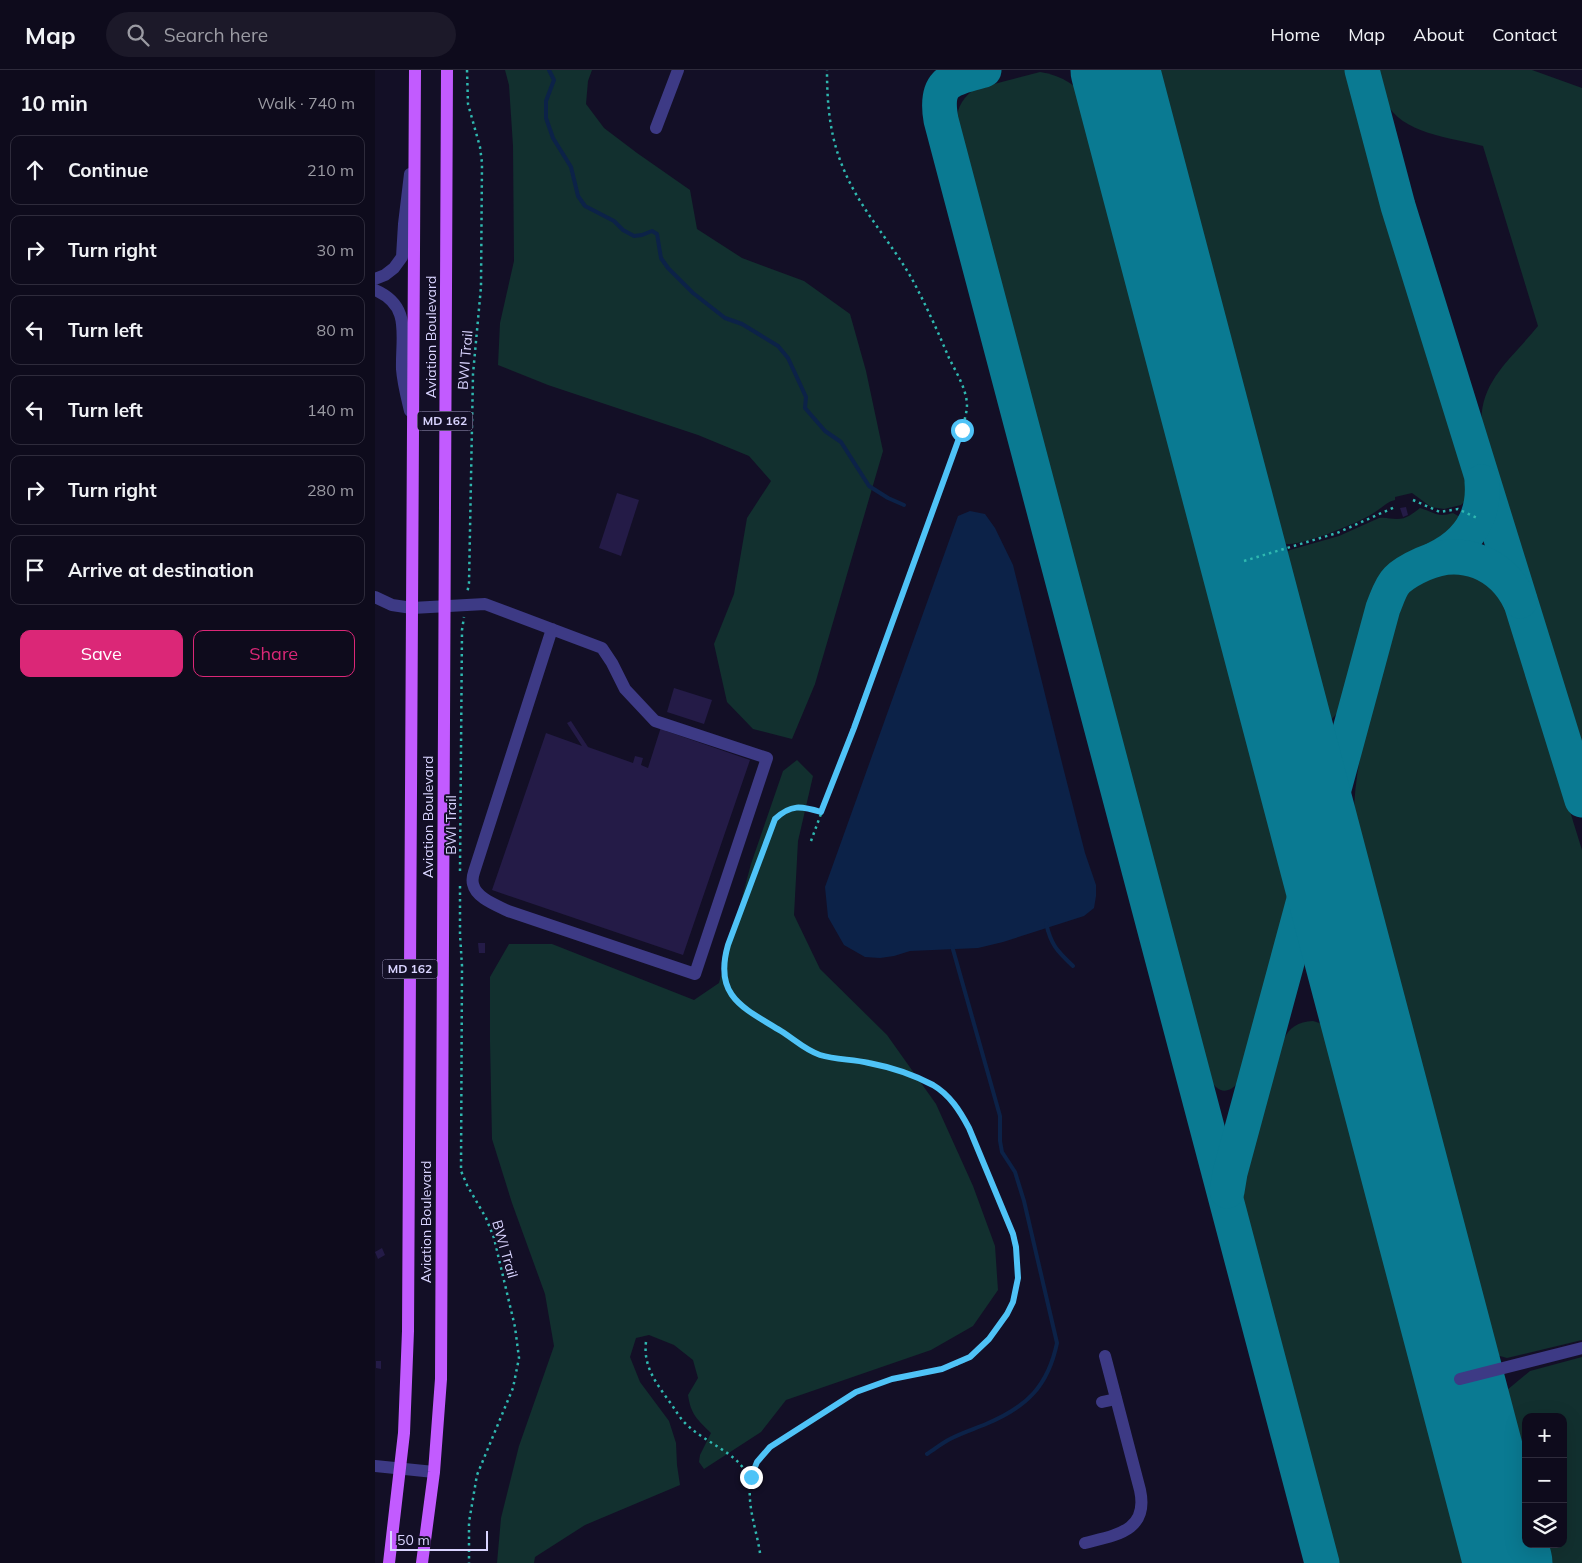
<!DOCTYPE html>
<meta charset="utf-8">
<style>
:root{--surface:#0e0b1c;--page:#1c1929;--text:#f1f3f6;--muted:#9b9ba3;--line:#2e2b3b;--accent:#db2777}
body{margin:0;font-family:Mulish,sans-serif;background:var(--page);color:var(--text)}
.controls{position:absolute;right:15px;bottom:15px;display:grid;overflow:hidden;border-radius:10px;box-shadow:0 5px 20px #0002}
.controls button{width:45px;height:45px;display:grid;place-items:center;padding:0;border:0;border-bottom:1px solid var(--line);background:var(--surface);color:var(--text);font:25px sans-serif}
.scale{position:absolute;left:15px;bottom:12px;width:98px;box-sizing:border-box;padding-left:5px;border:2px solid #d9d4ff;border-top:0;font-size:14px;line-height:18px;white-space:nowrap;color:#d9d4ff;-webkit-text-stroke:4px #130f26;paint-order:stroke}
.stop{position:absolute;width:15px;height:15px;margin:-11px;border:4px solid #4fc3f7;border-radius:50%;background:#fff}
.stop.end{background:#4fc3f7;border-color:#fff;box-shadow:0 1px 5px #0008}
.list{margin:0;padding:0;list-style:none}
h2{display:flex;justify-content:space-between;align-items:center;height:65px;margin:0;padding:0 20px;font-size:21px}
h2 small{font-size:16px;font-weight:400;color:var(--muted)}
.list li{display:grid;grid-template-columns:32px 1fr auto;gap:15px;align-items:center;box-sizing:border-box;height:70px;margin:0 10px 10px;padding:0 10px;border:1px solid var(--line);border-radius:10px}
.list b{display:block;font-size:19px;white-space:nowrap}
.list em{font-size:16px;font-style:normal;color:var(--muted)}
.actions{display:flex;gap:10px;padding:15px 20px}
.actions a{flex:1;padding:11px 0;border:1px solid var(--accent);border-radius:10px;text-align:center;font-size:18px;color:var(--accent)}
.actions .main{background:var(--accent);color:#fff}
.icon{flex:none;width:28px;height:28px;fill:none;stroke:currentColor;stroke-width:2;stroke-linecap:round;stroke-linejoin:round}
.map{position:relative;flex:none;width:1207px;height:1493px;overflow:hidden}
header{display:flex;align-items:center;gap:30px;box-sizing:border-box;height:70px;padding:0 25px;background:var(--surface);border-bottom:1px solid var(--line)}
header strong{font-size:24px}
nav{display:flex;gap:28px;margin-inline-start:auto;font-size:18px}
.search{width:350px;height:45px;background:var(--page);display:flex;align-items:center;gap:12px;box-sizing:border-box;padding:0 18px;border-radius:28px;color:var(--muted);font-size:19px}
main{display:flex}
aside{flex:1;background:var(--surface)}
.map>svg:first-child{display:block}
</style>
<header>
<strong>Map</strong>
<div class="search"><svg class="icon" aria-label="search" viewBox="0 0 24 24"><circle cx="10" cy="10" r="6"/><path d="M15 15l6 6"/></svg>Search here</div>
<nav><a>Home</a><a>Map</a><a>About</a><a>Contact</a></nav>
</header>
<main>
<aside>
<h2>10 min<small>Walk · 740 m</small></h2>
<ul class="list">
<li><svg class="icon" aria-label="ahead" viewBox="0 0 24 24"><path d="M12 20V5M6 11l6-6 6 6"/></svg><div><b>Continue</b></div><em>210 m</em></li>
<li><svg class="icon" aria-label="right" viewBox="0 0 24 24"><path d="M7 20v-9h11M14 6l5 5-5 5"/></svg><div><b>Turn right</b></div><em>30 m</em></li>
<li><svg class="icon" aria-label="left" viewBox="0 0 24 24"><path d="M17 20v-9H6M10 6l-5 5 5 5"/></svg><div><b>Turn left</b></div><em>80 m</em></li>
<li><svg class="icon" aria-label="left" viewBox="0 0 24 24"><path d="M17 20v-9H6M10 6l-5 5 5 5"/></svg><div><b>Turn left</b></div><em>140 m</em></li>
<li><svg class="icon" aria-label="right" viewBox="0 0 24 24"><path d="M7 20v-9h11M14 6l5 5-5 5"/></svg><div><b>Turn right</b></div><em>280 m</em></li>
<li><svg class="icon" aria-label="arrive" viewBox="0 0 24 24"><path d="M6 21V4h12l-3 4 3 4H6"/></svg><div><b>Arrive at destination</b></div></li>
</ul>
<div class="actions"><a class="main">Save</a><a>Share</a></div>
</aside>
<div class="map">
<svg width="1207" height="1493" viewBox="0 0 1207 1493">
<rect width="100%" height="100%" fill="#130f26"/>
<!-- green -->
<g fill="#12302f">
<polygon points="130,0 217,0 213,11 211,34 229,58 262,83 315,120 322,159 367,188 429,211 475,244 491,301 508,381 440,614 417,669 378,659 352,632 339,574 359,524 372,448 396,411 374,386 323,365 173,315 123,295 125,253 139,191 138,76 134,15"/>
<path d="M780,0H972L1093,413L1091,430L1086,435L1069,439L1056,437L1037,423L1020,427V430C1011,432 1006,439 997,444C983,453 929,475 913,474C907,474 900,470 894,468L777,22Z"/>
<path d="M1002,0H1157L1207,18V681L1107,359C1102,312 1137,289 1163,256L1108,76C1076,67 1026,65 1010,30C1006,21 1004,10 1002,0Z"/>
<path d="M665,2C687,5 705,17 717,35L918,801L917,818L867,1004C859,1025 842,1027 833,1005L582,52C581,38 589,26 600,19Z"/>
<path d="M1045,438C1059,442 1062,448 1078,443L1085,447C1065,477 1034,475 1012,501C986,531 982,598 966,635L963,642L956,650C948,652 942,647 938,640L900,496L907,486L915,480L964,466L1004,448C1011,447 1015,449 1022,449C1032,449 1037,444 1045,438Z"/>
<path d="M1069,501C1099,498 1119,514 1132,539L1207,780V1270L1132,1288L1107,1281L986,814C983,792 978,769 979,746C979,694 996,643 1009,593C1016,569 1019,534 1038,515C1046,508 1059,504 1069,501Z"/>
<path d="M422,690L438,706L423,771L419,845L445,899L512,965L561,1034L598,1116L620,1176L623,1220L598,1256L556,1280L411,1330L386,1362L329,1399L324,1392L325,1385L336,1363C322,1349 316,1345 313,1325L323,1308L318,1290L299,1275L274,1265L261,1268L255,1287L265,1312L294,1351L301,1373L302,1395L305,1415L210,1455L160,1487L159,1493H122L126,1448L144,1376L179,1276L170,1224L137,1133L117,1069L115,972V907L134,874H177L319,930L344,913L376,794L408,701Z"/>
<path d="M938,951L954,956L964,968L1101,1493H963L867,1129L869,1112L908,971C914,957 923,952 938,951Z"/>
<polygon points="1207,1287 1207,1493 1163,1493 1158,1474 1188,1474 1188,1347 1151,1347 1151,1446 1120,1330 1155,1301"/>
</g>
<!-- water -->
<polygon fill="#0c2248" points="595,441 610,444 620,458 638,495 688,697 710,783 721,815 721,826 719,838 709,846 628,872 603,878 535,881 519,886 505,888 490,887 469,875 453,847 450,817 583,446"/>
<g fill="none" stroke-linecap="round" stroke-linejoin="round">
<!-- stream -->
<g stroke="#0c2248" stroke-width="4">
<polyline points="174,0 179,10 171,31 171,48 178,68 196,97 203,126 210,136 239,151 248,160 259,166 267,165 277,161 282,164 286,188 293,198 318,223 350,248 367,254 403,276 413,288 431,327 430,338 450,361 466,372 494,416 513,428 529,435"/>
<path d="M671,853C676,875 682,881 698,896"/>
<path d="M552,1384C560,1379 567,1373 575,1369C586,1363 599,1359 611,1354C652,1337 673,1316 682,1273L649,1131L640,1102L627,1082L625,1071V1046L577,876"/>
</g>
<!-- taxiway -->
<g stroke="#0a7a92" stroke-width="35">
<path d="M609,0C576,9 559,10 566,50L947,1493"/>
<polyline points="732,0 742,8 744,0"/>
<polyline points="987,0 1023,136 1207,730"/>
<path d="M1060,489C1092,474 1110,447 1107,412"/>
<path d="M852,1121L855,1103L1008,538C1012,529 1015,517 1022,510C1029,503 1039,498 1048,494C1087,476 1127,494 1145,531"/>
</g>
<!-- runway -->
<polyline stroke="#0a7a92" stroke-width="89" points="740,0 1133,1493"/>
</g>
<!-- building -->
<g fill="#241b47">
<polygon points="242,423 264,430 246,486 224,478"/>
<polygon points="1031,437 1033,445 1028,447 1025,438"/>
<polygon points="299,618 337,630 329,654 292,642"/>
<polygon points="196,651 213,677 258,693 260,686 268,688 266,695 273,698 286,657 291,659 291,661 375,690 308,885 117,820 171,663 207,676 192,653"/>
<polygon points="103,873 110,873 110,883 104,883"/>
<polygon points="7,1178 10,1185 3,1189 0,1182"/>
<polygon points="1,1291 6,1291 6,1299 1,1298"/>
</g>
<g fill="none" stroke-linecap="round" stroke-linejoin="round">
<!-- path -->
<g stroke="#2fb8b0" stroke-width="2.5" stroke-dasharray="2.5 4" stroke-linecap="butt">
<polyline points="92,0 93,34 105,77 107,93 106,217 98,304 94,513 92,524"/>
<polyline points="1038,430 1065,442 1083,439 1102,448"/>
<polyline points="869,491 962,463 1020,437"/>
<path d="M436,771L587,360C589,351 592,343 592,334C591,318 581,302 574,288C563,262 551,235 537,209C516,172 485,139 469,100C455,68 452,35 452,0"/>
<polyline points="85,801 87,560 89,547"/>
<polyline points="85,816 85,864 87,896 86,1101 92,1115 111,1148 119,1168 140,1257 144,1288 138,1318 102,1405 94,1452 94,1493"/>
<path d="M271,1272C268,1296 281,1313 294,1331C300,1339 304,1347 310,1353C325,1368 345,1376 361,1390C366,1395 371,1401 376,1407"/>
<path d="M385,1483C381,1456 369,1429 378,1402C384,1381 403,1371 420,1360C445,1344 470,1326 498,1315C527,1303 571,1304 596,1287C609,1278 620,1263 628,1250C639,1233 645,1214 643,1193C642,1166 628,1142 618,1118C609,1098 602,1078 594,1059C585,1041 575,1025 558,1015C539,1005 514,997 493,993C478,990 463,990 448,986C432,981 422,972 409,963C376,941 342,932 350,885L400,749C416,734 426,736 446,742"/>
</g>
<!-- minor -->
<g stroke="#3d3a85" stroke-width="12">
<polyline points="281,58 303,0"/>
<polyline points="0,209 10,205 19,198 27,187 29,154 35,104"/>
<path d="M0,220C37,236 26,265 27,299C28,313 32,328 35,341"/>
<path d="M0,527L17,535L37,538L110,534L227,578L237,593L250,619L280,651L392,688L320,904L133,841C121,835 101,828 98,814C97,810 98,805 99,802L177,559"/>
<polyline points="1085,1309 1207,1278"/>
<polyline points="727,1332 741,1329"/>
<polyline points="0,1396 59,1402"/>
<path d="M710,1473C741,1465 774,1461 765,1420L730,1286"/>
</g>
<!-- major -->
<g stroke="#c25bff" stroke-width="12">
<polyline points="14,1493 29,1363 33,1261 40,0"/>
<polyline points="47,1493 59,1402 66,1309 72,0"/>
</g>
</g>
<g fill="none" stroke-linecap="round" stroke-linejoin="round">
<!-- route -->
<path stroke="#4fc3f7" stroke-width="6" d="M376,1407L382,1392L395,1377L481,1322L517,1309L567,1299L595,1287L614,1269L632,1244L638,1232L643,1208L641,1177L638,1164L594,1058C585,1041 575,1025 558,1015C539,1005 515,997 494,993C477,989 461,990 445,985C430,980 419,969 406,961C369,938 338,927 353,875L400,749C416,734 426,736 446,742L479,658L587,360"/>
</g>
<g text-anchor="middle" stroke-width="4" stroke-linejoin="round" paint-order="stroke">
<!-- shield labels -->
<g fill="#130f26" stroke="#9e99be" stroke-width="1">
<rect x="42.5" y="341.5" width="55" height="19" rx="4"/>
<rect x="7.5" y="889.5" width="55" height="19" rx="4"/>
</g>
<g font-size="12" font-weight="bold" fill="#d9d4ff">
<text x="70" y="355">MD 162</text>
<text x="35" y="903">MD 162</text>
</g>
<!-- street labels -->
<g font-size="14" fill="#d9d4ff" stroke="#130f26">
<text transform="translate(56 267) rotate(-90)" y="5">Aviation Boulevard</text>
<text transform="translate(90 290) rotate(-85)" y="5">BWI Trail</text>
<text transform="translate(53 747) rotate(-90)" y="5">Aviation Boulevard</text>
<text transform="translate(76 755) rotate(-90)" y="5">BWI Trail</text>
<text transform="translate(51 1152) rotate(-90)" y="5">Aviation Boulevard</text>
<text transform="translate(130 1179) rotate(74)" y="5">BWI Trail</text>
</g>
</g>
</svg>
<div class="controls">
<button>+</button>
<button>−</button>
<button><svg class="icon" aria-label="layers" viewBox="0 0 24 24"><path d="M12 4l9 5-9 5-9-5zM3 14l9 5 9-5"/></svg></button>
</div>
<div class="scale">50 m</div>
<div class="stop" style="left:587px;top:360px"></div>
<div class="stop end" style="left:376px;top:1407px"></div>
</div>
</main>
